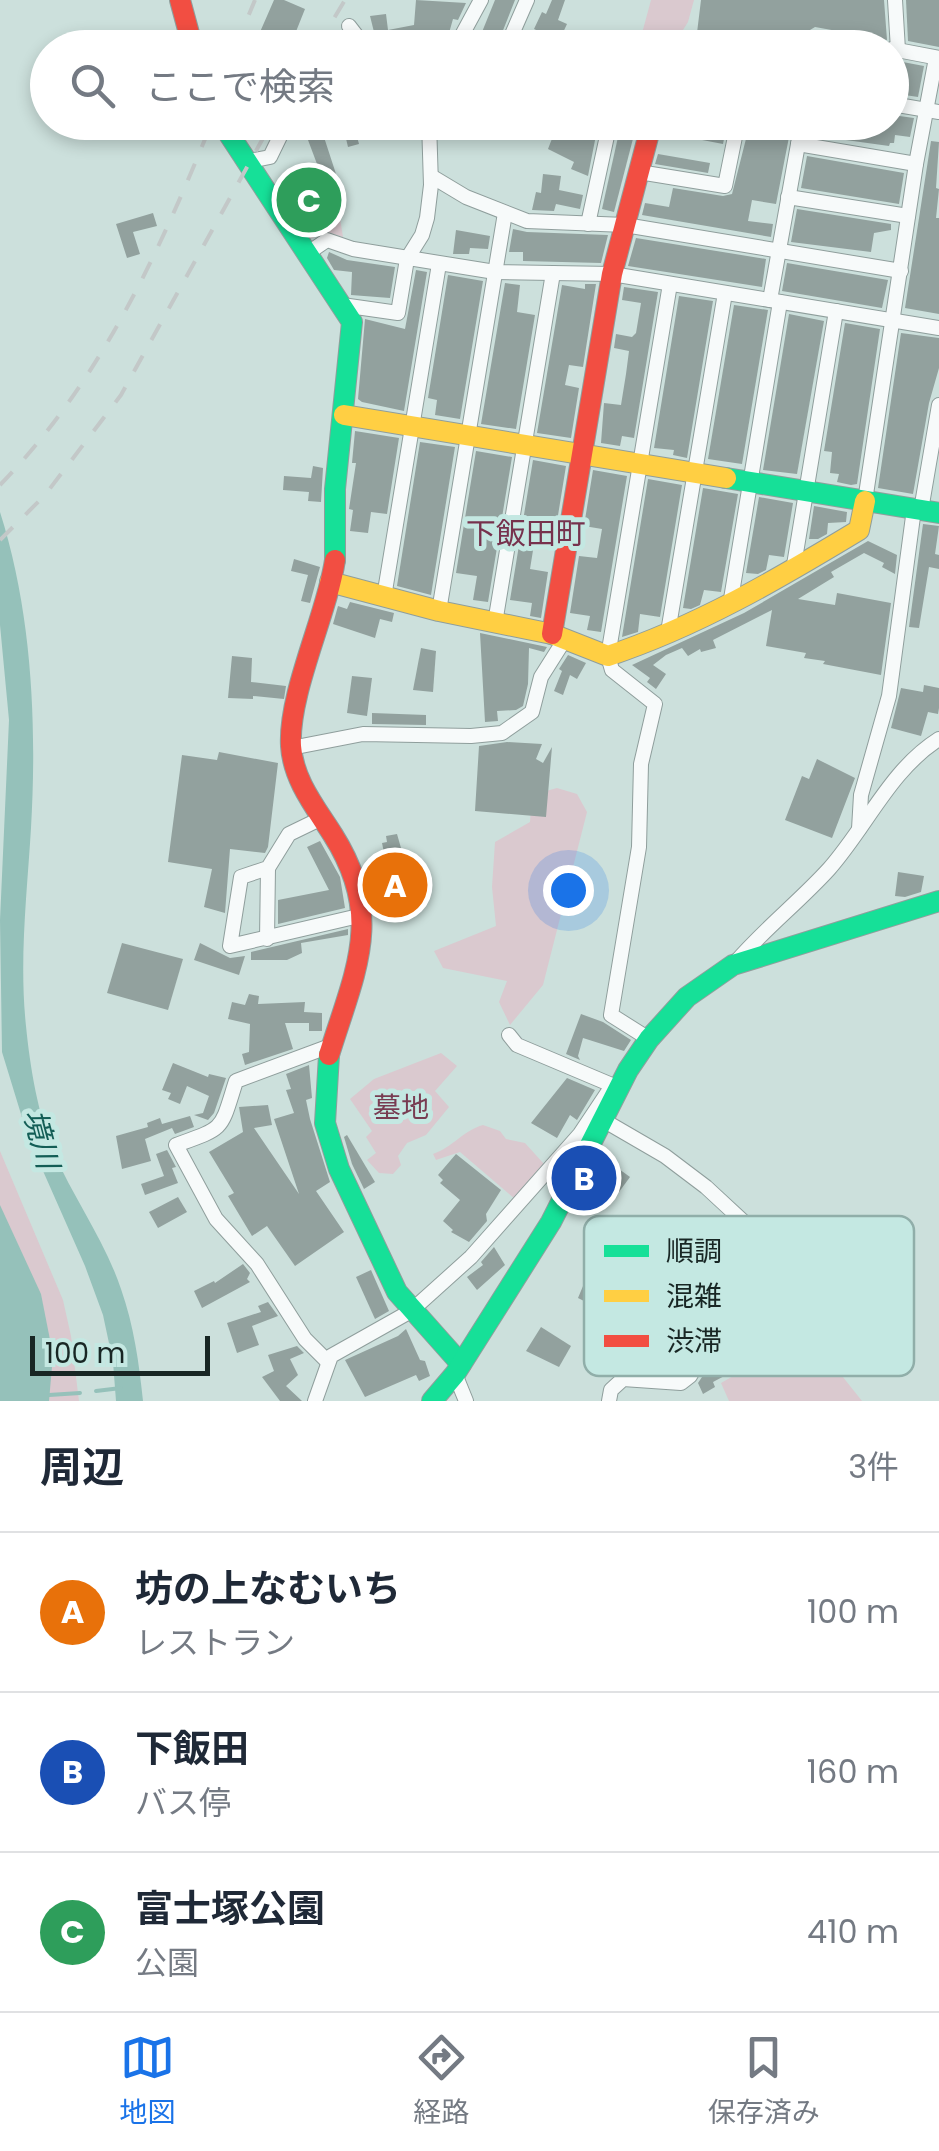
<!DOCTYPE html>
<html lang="ja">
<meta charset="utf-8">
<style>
:root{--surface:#fff;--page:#f2f2f3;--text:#1f2937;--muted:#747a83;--line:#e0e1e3;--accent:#1a73e8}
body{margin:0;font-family:Poppins,"Noto Sans JP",sans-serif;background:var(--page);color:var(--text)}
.scale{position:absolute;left:30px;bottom:25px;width:180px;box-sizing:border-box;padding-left:10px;border:5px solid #182624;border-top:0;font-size:28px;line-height:35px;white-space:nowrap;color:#182624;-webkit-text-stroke:8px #c4e8e2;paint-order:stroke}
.you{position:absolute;left:568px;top:890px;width:35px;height:35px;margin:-25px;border:8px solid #fff;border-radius:50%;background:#1a73e8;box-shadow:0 0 0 15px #1a73e833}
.badge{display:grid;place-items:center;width:65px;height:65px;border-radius:50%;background:var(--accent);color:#fff;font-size:32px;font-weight:700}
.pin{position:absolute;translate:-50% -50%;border:5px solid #fff;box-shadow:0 2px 10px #0006}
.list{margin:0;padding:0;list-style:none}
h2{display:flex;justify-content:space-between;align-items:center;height:130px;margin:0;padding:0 40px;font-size:42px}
h2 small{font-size:32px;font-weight:400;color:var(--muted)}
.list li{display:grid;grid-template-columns:65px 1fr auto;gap:30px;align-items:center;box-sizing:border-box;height:160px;padding:0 40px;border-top:2px solid var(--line)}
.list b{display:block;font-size:38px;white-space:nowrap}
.list p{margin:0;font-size:32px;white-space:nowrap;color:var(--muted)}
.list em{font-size:32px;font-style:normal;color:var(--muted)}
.icon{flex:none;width:55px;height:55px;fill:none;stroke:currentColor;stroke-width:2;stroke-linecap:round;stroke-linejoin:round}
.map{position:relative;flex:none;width:939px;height:1401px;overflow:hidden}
.search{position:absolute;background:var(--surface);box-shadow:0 5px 15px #0003;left:30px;right:30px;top:30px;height:110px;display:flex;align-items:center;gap:25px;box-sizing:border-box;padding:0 35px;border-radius:55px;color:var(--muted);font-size:38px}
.sheet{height:610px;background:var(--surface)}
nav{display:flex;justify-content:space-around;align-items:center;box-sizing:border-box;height:140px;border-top:2px solid var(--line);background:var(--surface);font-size:28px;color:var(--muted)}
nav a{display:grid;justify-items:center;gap:5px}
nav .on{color:var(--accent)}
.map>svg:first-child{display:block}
</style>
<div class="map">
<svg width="939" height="1401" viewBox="0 0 939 1401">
<rect width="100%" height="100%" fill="#cce0dc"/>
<!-- green -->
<g fill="#dac9cf">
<polygon points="651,0 694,0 688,22 676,41 677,47 647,47 641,37"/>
<polygon points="332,167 343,237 327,232 310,239 276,192"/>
<polygon points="557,788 577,794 587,812 543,985 510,1025 499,1002 507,981 443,968 434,951 496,926 492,887 495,842 530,822 532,795"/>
<polygon points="441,1053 457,1066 435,1091 449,1107 426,1135 407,1143 398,1156 401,1165 393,1174 379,1173 367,1160 376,1153 366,1137 372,1131 350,1099 374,1079"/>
<path d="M483,1125L500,1131L506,1139L525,1143L544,1164L515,1199L460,1152L436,1160L433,1154C453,1147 464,1130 483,1125Z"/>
<polygon points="0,1151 63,1300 71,1336 79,1401 0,1401"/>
<polygon points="823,1352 862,1401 729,1401 721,1383 749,1367 778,1364"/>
</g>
<!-- water -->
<g fill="#95c1ba">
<path d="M0,512C32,613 37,723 31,828C27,894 19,960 26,1026C30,1067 38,1115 54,1153C74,1199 105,1241 121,1289C134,1326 139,1363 143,1401H116L113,1362L103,1315L85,1266L28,1137L2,1052L0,920L9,720L0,625Z"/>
<polygon points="0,1205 41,1294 53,1355 49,1401 0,1401"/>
</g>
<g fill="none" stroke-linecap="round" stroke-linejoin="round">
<!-- stream -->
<g stroke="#95c1ba" stroke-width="4">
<polyline points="96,1391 121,1388"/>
<polyline points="49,1395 80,1393"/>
</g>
</g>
<!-- building -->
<g fill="#92a19e">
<polygon points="274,0 284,0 305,9 295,34 289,32 283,48 253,48"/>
<polygon points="416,0 466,3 458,20 453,19 445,47 415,44 416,38 377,44 370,16 386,14 388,30 414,25"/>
<polygon points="495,0 515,0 496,48 468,46 477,30 482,32"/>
<polygon points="552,0 565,0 558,20 567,24 559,41 534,29 542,12 546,14"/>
<polygon points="701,0 884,0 887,40 815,27 805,33 802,48 747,48 696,41"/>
<polygon points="906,0 939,0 939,47 908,41"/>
<polygon points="892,60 924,66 918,97 892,93"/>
<polygon points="892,115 914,118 910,137 895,135 894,143 890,143 889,146 810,135 812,122 848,127 849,122 892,122"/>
<polygon points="297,122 353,122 359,144 348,147 343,126 322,131 336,174 323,180 305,132 294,135"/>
<polygon points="518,122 573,122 597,130 588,176 571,169 574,162 548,149 553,136"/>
<polygon points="665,122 719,122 727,124 723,144 676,135 675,138 663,136"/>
<polygon points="749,127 759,132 789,137 776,204 752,200 748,221 773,224 771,237 642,215 645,203 669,207 673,188 723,196 732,194"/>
<polygon points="620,128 635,131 614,212 602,209"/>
<polygon points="931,141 939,142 936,188 939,189 936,218 939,218 939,314 905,308"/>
<polygon points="658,154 710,163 708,173 655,164"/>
<polygon points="807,156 904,173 899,204 801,188"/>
<polygon points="543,174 561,176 559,190 583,195 580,209 556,204 554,211 532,210 536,192 541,193"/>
<polygon points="797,209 891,224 891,230 874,233 871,252 791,242"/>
<polygon points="153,213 157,226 133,232 140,254 127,258 116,224"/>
<polygon points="513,229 527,232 608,235 601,263 523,261 523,252 509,252"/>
<polygon points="456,230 490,236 488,249 470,248 469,254 453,254"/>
<polygon points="636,238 766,259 762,287 628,266"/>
<polygon points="329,252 347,260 395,267 390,298 351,295 352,272 334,270 327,258"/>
<polygon points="787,263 888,280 882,308 782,291"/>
<polygon points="416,270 427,272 404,411 362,402 358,399 365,319 405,329"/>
<polygon points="448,275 483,281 460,419 435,415 437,400 428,398"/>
<polygon points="505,283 520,285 517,312 535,315 516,429 481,424"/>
<polygon points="585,284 596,284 583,367 569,365 565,385 579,388 571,438 537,433 562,285 585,289"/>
<polygon points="624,287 658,292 634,438 622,436 620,446 601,443 604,403 621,405 626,374 629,351 614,348 616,334 632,337 636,333 641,303 622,300"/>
<polygon points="679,296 713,301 687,458 673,455 674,450 654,448"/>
<polygon points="734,305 768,310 742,464 708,459"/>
<polygon points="789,314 824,321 797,474 763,470"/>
<polygon points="845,323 880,329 857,484 851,485 837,482 839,474 830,473 832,452 824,451"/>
<polygon points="901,333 939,338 939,368 929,403 913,494 878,488"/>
<polygon points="355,431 399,438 387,514 371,512 368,533 350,531 353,510 349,509 356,463 352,463"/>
<polygon points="420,442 455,447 431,595 397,586"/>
<polygon points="476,451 512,457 488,602 473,600 477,576 456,573"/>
<polygon points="533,460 566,466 554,540 535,538 530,569 548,572 541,618 530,616 532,603 510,600"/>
<polygon points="313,466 323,468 321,502 308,501 309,492 283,490 284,476 311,478"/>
<polygon points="593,470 627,476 601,632 587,630 590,616 570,613 579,556 597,558 602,529 584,526"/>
<polygon points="648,479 682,485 660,617 640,614 638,632 622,637"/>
<polygon points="703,488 738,494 721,592 704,590 700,605 691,609 683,608"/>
<polygon points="759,497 793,503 784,557 769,555 766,570 758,574 746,573"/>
<polygon points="814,506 847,512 846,522 828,523 827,534 818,539 809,539"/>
<polygon points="923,524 939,526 935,554 939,555 939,569 929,567 919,628 909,627"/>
<polygon points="868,541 897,555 895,574 882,567 884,563 864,553 831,572 834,577 798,599 835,605 837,593 891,603 881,675 823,664 825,661 804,658 806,653 766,646 772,610 713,640 716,648 701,652 700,649 688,656 682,648 666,655 653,665 666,674 656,689 647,682 650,678 632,665 744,613"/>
<polygon points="294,559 320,567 310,603 301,601 308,575 291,571"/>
<polygon points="350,602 394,613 392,622 380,619 375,638 333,624 338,606 347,609"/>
<polygon points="480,633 547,647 544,652 529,648 528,684 523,706 516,710 497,711 498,721 485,722"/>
<polygon points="421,648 436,651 433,692 413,690"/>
<polygon points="568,655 586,663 577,679 570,675 563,695 554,691 562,671 559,669"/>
<polygon points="232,656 252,658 251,682 286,686 284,699 253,696 253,699 228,698"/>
<polygon points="352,676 372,678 367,716 347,713"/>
<polygon points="924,685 939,688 939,708 938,714 928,712 921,736 891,728 901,688 923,692"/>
<polygon points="372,713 426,715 426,725 372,724"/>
<polygon points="507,742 542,744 536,759 543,763 552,747 546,817 475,811 479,746"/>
<polygon points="219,752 278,763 268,847 265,853 230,849 225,913 204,907 212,869 168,862 182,755 217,760"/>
<polygon points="817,759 855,778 832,838 785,820 802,776 809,779"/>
<polygon points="397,834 403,855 399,859 406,891 387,894 381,868 387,867 382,843 387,842 386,836"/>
<polygon points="320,841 340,877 345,908 278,924 278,900 329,890 307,847"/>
<polygon points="898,872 924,876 921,892 905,897 895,896"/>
<polygon points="348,929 348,935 301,943 302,953 287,960 251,960 251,952"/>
<polygon points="122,943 183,959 168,1010 107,993"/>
<polygon points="200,943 230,958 245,956 239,975 194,960"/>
<polygon points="249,994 259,996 258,1004 305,1002 304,1012 322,1013 322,1031 309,1031 309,1023 285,1023 293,1049 245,1065 242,1054 249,1052 250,1024 228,1019 232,1002 245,1005"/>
<polygon points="581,1014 603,1022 631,1040 624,1051 583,1038 578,1056 580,1060 566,1054"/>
<polygon points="173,1063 208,1077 209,1074 226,1078 214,1113 208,1120 194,1115 203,1113 209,1096 187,1086 180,1104 168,1099 171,1093 162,1090"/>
<polygon points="309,1065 312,1098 306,1100 310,1119 330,1182 316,1191 344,1232 295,1266 267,1226 252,1236 228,1196 234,1193 209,1152 243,1132 239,1107 268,1105 272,1125 254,1128 299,1194 274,1119 294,1113 286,1090 291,1089 286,1074"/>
<polygon points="567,1078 595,1090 577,1120 570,1115 557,1138 531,1123"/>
<polygon points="190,1116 194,1127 175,1134 172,1128 145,1139 151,1161 122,1169 116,1136 148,1127 147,1123 160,1118 162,1124"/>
<polygon points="347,1135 375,1182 364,1189 352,1164 344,1137"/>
<polygon points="167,1150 176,1167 172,1168 178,1183 145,1195 141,1184 164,1176 156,1154"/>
<polygon points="456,1154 501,1190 486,1214 487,1221 469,1242 451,1232 453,1230 443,1221 460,1200 440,1183 443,1180 438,1175"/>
<polygon points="601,1156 630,1177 619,1192 592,1172"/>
<polygon points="178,1197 187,1212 158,1228 149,1212"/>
<polygon points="602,1241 667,1284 657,1297 627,1284 610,1314 578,1298 591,1267 587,1265"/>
<polygon points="494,1247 505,1265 477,1290 467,1277 483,1265 481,1262"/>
<polygon points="243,1264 250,1273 247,1279 250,1282 202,1308 194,1291 214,1281 215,1283"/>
<polygon points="371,1270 389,1311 375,1319 356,1277"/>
<polygon points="268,1302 278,1316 252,1326 259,1345 237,1353 227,1323 261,1312 258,1306"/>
<polygon points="541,1327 571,1346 559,1367 526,1351"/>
<polygon points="406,1329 420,1360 425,1361 430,1376 419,1381 416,1375 365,1397 345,1360 398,1336"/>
<polygon points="297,1346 304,1353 290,1359 298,1375 286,1386 302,1401 280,1401 262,1377 274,1371 268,1355"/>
<polygon points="722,1359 730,1373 713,1382 715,1387 703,1394 698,1383 704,1374 711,1370 709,1366"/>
</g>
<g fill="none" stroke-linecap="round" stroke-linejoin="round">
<!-- street casing -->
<g stroke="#8f9e9c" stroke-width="16">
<g id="street">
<polyline points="895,0 898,50"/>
<polyline points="349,26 366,48"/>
<polyline points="455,48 481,0"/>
<polyline points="506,48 527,0"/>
<polyline points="813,48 814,38 880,48"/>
<polyline points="892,49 939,58"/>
<polyline points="892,104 939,112"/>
<polyline points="761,122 801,128"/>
<polyline points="798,144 916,164"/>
<polyline points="244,162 270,157 287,122"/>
<polyline points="639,172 725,186 738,122"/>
<polyline points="431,176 466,197 527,221 625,225 901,271"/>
<polyline points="788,197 908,216"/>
<polyline points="588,224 610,122"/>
<polyline points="308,253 327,240 353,249 495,272 612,274 939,328"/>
<polyline points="770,300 802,122"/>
<polyline points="342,305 398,313 407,259 422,235 427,218 431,185 429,122"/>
<polyline points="865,501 916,164 936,58"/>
<polyline points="921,510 939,405"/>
<polyline points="793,571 836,311"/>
<polyline points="384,597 439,264"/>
<polyline points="730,605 780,302"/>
<polyline points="439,611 505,213"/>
<polyline points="495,623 553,273"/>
<polyline points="668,632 725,293"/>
<polyline points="291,748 363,734 471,736 502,733 532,712 541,677 565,639"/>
<polyline points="322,818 289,834 268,868 241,877 230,946 363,915"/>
<polyline points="859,829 861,795 889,696 914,509"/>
<polyline points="267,939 268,868"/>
<path d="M735,963C764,929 799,902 829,869C867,826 890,770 939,739"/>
<polyline points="509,1035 517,1045 619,1088"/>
<polyline points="649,1039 611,1015 639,847 641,764 655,704 612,670 608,656 670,284"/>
<polyline points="603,1120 665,1156 706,1187 760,1237 740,1263 716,1304 715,1333 690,1376 681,1383 623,1379 611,1390 609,1401"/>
<path d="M327,1361L305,1339L257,1264L216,1219L176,1145C226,1127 220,1131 236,1081L330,1046"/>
<polyline points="455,1374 466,1401"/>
<polyline points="315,1401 331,1356 411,1311 471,1257 580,1134 610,1089"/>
</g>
</g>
<!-- fast casing -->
<g stroke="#8f9e9c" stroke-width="22">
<g id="fast">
<polyline points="221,122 352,322 335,489 335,560"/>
<polyline points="726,478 939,513"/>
<polyline points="329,1055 325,1123 339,1169 397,1292 461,1364"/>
<polyline points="432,1401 455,1374 551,1222 628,1070 649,1039 687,997 733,965 939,901"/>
</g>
</g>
<!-- slow casing -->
<g stroke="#8f9e9c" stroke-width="22">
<g id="slow">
<polyline points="344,415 726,478"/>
<path d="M330,582L439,611L552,634L608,656C698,626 778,579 859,530L865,501"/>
</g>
</g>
<!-- jam casing -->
<g stroke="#8f9e9c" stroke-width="22">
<g id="jam">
<polyline points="180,0 193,48"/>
<polyline points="552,634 612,274 652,122"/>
<path d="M329,1055C355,971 385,917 333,835C316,808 293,780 291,746C288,693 327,615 335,560"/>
</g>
</g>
<!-- street -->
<use href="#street" stroke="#f7fafa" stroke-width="14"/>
<!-- fast -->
<use href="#fast" stroke="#16e098" stroke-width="20"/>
<!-- slow -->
<use href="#slow" stroke="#ffcf43" stroke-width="20"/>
<!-- jam -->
<use href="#jam" stroke="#f24e42" stroke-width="20"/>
<!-- rail -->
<g stroke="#c3c8c8" stroke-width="4" stroke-dasharray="18 18" stroke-linecap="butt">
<polyline points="235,48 255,0"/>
<polyline points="316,48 345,0"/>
<path d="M0,485C100,382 159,253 212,122"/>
<polyline points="0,540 45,495 121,395 272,122"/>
</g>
</g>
<g text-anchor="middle" stroke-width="10" stroke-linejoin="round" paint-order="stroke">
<!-- park labels -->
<g font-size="28" fill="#783c52" stroke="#c4e8e2">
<text x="401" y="1117">墓地</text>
</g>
<!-- neighbourhood labels -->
<g font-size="30" fill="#76324d" stroke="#c4e8e2">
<text x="526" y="544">下飯田町</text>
</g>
<!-- water labels -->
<g font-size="30" font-style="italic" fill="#135e56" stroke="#c4e8e2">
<text transform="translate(41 1139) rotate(75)" y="10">境川</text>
</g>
</g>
<!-- legend -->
<rect x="584" y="1216" width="330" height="160" rx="15" fill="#c4e8e2" stroke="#90aea9" stroke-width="2.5"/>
<rect x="604" y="1245" width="45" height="12" fill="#16e098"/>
<rect x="604" y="1290" width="45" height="12" fill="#ffcf43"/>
<rect x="604" y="1335" width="45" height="12" fill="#f24e42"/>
<g font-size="28" fill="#182624">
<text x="666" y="1261">順調</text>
<text x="666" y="1306">混雑</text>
<text x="666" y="1351">渋滞</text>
</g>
</svg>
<div class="scale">100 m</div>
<div class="you"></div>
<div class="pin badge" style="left:395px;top:885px;background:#e8710a">A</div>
<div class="pin badge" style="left:584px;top:1178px;background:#1a4fb4">B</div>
<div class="pin badge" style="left:309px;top:200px;background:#2e9e5b">C</div>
<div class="search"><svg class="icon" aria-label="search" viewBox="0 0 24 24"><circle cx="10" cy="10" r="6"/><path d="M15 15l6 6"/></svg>ここで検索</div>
</div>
<section class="sheet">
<h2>周辺<small>3件</small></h2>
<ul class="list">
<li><span class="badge" style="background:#e8710a">A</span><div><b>坊の上なむいち</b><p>レストラン</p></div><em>100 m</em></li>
<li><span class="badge" style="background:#1a4fb4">B</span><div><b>下飯田</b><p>バス停</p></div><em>160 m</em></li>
<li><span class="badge" style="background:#2e9e5b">C</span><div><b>富士塚公園</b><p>公園</p></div><em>410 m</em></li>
</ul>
</section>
<nav>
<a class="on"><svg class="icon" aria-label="map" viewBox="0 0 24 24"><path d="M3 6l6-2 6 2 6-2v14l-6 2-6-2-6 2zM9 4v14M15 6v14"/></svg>地図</a>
<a><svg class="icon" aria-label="directions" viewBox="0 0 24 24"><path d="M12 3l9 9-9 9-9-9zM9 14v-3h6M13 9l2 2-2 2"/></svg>経路</a>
<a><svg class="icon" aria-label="saved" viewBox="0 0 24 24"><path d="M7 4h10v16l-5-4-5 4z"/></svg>保存済み</a>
</nav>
